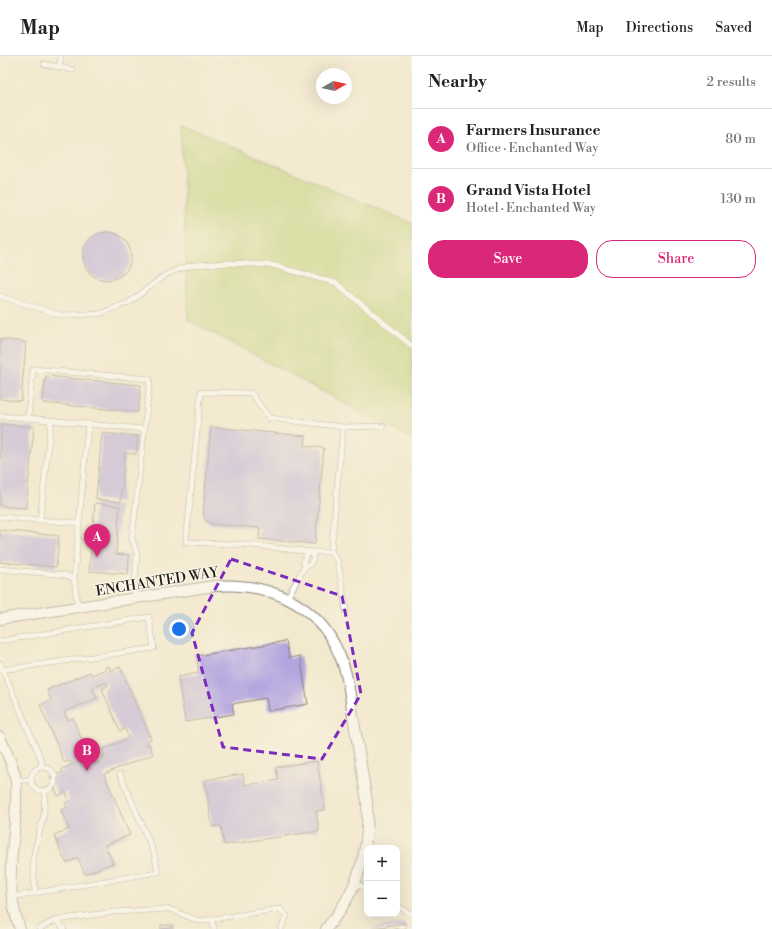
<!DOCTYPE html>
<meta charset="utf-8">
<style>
:root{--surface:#fff;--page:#f6f6f6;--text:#222;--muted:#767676;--line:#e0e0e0;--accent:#db2777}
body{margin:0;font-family:"Libre Bodoni",serif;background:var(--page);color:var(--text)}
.controls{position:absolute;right:12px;bottom:12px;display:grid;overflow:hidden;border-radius:8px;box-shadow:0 4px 16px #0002}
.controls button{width:36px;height:36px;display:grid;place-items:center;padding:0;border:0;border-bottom:1px solid var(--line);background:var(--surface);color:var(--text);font:20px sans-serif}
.compass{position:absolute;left:316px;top:12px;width:36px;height:36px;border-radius:50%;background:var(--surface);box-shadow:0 4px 16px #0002;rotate:81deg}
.you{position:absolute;left:179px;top:573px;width:14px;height:14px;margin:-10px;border:3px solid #fff;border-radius:50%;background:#1a73e8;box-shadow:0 0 0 6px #1a73e833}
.badge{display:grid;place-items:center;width:26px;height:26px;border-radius:50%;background:var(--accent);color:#fff;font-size:13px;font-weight:700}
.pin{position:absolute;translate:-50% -33px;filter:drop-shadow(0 1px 2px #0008)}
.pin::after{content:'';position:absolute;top:21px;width:14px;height:12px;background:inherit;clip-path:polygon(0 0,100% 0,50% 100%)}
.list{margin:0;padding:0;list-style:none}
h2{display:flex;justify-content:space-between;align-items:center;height:52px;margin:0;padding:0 16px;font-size:17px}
h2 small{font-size:13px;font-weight:400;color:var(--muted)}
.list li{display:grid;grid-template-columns:26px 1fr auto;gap:12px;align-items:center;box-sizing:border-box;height:60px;padding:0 16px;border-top:1px solid var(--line)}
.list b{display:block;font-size:15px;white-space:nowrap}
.list p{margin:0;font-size:13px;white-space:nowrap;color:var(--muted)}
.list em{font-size:13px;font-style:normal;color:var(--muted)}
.actions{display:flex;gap:8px;padding:12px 16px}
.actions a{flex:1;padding:9px 0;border:1px solid var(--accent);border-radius:16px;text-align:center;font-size:14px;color:var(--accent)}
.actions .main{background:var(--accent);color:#fff}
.map{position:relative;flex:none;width:412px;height:873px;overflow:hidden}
header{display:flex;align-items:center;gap:24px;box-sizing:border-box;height:56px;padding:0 20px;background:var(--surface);border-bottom:1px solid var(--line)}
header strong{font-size:19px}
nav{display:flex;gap:22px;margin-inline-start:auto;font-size:14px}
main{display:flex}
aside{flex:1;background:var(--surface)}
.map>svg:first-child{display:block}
</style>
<header>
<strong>Map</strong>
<nav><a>Map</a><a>Directions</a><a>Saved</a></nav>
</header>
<main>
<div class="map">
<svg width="412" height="873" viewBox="0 0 412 873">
<rect width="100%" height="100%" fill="#fcf5e5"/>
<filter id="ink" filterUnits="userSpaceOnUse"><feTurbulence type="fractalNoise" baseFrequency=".025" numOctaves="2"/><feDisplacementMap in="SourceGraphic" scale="8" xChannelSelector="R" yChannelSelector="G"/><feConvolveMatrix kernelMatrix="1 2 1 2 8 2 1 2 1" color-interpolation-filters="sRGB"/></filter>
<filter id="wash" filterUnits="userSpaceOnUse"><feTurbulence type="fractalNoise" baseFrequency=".012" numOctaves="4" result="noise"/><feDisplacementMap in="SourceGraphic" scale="16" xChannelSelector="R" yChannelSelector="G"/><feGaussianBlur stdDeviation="0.9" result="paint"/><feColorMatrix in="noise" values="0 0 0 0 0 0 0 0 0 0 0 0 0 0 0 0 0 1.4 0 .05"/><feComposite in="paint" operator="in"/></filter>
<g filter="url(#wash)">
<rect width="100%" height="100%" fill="#f3e9cf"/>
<!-- green -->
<polygon fill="#bed175" stroke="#6d7648" points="181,69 412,167 412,383 188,264"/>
<g id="blocks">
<!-- building -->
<g fill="#b3a5df" fill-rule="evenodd">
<circle cx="107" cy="200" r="24"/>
<polygon points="0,283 26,286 21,345 0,343"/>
<polygon points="46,320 141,329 138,356 43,347"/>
<polygon points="1,368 34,371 26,452 0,450"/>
<polygon points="211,371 306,380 305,390 324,392 315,488 259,483 260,472 211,468 205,464 203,457"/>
<polygon points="102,377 138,380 136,398 125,397 121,446 96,443"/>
<polygon points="95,447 120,450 116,498 129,499 128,518 89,515"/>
<polygon points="0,474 59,480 56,511 0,506"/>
<polygon points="286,585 289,602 300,600 308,648 268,655 266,642 232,648 234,658 185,666 178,621 199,617 196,600"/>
<path d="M109,610L111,615L120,611L151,683L146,685L147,689L149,688L153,698L104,718L130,779L105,789L113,807L85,818L78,802L66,807L54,779L69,773L61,754L67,751L65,747L69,745L66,736L58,740L50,721L63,716L62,713L73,708L72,706H64L40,649L51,644L47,634L90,616L92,619L106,613L105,611ZM106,626L108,630L102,633L120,675L125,673L129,682L102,694L105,701L101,703L102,705L83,712L80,706L89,702L73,662L68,664L64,656L97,642L92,632Z"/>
<polygon points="317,705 325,754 316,755 319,775 224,789 221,770 212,771 205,724 243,718 245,729 278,724 276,711"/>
<polygon points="405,867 406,873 373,873 373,872"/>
<rect x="161" y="869" width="12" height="4"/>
</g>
</g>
</g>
<g filter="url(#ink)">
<use href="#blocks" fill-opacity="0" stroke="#888276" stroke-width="1"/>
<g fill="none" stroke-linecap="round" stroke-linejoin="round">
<!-- service casing -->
<g stroke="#888276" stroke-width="6">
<g id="service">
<polyline points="44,8 73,14"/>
<polyline points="59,11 61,0"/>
<polyline points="0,240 60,259 99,258 130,246 165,219 179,213 194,209 228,207 272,209 336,227 412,290"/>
<polyline points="0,360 28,362 33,313 150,323 132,483 137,498 134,542"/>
<polyline points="28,362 88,368"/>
<polyline points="343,371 383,370"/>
<polyline points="0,461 79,467"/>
<polyline points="40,464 51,364"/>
<polyline points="331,496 338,506 346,554"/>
<polyline points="305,510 303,506 307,498 313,496 331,496 343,371 269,362 251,337 201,336 186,486 250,489 313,496"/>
<polyline points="0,513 66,519 74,523 78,551"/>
<polyline points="74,523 88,368 144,373"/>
<polyline points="287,542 305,510 310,509 313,503 313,496"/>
<polyline points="0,585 149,561 154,592 2,614"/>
<polyline points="0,607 41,703 42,711"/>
<circle cx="43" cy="723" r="12"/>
<polyline points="16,724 31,724"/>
<polyline points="45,734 44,758 33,802 35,837 158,816 154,797 120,718"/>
<polyline points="355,827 367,833"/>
<polyline points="12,841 35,837"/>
<polyline points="397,850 412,858"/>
<polyline points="212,863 214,873"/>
<polyline points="56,864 64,873"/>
<polyline points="39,873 56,864 114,856 169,853 199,865 280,853 287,860 281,873"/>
</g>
</g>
<!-- minor casing -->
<g stroke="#888276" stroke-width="12">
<g id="minor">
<path d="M0,563L214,530C267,526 318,547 339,598C348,618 350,639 353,660C358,689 362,717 367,745C370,795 359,834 326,873"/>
<path d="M0,681C5,694 16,714 16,727C19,782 0,818 20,873"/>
</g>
</g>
<!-- service -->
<use href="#service" stroke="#fff" stroke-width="5"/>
<!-- minor -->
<use href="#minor" stroke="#fff" stroke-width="10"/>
</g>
</g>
<!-- marked area -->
<path d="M0 0H412V873H0ZM231,503L342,540L361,638L322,703L223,691L192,577Z" fill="#f3e9cf" fill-opacity=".55" fill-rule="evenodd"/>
<path fill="none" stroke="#7b2cbf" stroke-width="3" stroke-dasharray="8 5" stroke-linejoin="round" d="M231,503L342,540L361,638L322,703L223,691L192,577Z"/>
<g text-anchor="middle" stroke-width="3" stroke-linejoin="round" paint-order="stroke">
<!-- street labels -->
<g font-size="14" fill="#1c1c1c" stroke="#fcf5e5">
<text transform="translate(157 525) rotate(-9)" y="5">ENCHANTED WAY</text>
</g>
</g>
</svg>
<div class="controls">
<button>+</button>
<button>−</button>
</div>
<svg class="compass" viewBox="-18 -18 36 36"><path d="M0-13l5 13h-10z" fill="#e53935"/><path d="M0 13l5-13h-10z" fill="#767676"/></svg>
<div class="you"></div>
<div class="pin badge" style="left:97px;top:501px">A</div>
<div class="pin badge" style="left:87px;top:715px">B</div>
</div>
<aside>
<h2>Nearby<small>2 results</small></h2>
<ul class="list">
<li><span class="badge">A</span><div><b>Farmers Insurance</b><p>Office · Enchanted Way</p></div><em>80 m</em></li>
<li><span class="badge">B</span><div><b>Grand Vista Hotel</b><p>Hotel · Enchanted Way</p></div><em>130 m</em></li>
</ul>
<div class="actions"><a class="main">Save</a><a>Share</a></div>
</aside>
</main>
